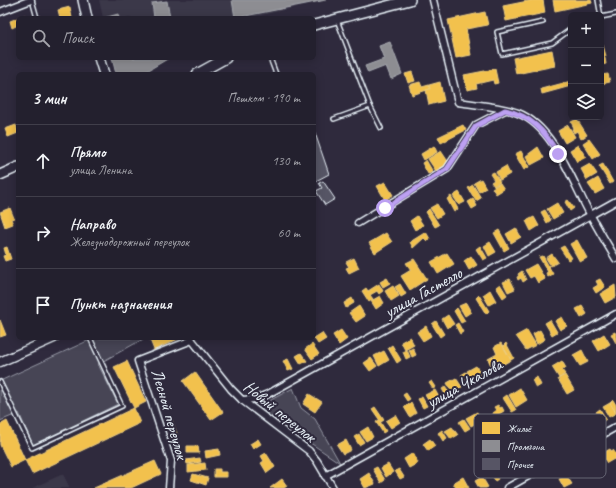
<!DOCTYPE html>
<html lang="ru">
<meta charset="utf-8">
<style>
:root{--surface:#23202e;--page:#2b2836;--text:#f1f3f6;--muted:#a3a3aa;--line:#403e4a}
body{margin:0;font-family:Caveat,sans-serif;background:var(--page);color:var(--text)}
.controls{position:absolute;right:12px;top:12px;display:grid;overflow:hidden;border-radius:6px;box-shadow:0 2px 10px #0003}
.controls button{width:36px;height:36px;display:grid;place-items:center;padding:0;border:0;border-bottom:1px solid var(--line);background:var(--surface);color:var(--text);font:20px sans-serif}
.stop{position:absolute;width:12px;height:12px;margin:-9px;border:3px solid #bca0f2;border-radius:50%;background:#fff}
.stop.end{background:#bca0f2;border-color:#fff;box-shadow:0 1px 4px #0008}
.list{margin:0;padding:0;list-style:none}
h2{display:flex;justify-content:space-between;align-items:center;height:52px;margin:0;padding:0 16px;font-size:17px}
h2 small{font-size:13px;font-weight:400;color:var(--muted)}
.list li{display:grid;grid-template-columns:26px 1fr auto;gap:12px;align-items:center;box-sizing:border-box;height:72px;padding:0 16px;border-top:1px solid var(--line)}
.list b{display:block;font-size:15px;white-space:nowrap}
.list p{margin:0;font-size:13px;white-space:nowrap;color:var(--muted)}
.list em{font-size:13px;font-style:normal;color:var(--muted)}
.icon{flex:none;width:22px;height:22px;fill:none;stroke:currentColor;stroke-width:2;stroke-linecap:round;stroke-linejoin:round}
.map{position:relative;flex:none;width:616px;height:488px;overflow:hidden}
.search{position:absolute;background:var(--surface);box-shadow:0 2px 10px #0003;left:16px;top:16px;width:300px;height:44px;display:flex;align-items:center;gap:10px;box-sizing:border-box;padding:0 14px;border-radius:6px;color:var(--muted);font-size:15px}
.panel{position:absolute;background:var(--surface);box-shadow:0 2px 10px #0003;left:16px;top:72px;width:300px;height:268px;border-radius:6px}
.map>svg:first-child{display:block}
</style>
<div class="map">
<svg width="616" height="488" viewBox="0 0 616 488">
<rect width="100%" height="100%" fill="#2f2a3d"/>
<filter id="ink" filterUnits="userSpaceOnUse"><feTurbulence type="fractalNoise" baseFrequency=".025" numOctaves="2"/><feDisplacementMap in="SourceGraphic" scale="8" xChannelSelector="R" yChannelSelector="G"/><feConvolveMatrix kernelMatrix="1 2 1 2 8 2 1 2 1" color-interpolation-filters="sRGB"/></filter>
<g filter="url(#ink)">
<!-- built -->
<g fill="#3b3749">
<polygon points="99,0 326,0 250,18 103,18"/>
<polygon points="63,474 70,488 32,488"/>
</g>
<!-- green -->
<g fill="#464455" stroke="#979aa6">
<polygon points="94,338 145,338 98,364 118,404 33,445 19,413 0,421 0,381"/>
<polygon points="293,388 301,408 315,419 340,463 263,411 260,406"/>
</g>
<!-- homes -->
<g fill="#f2c14e" stroke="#efcf81">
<polygon points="533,0 543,0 545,13 506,21 503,6"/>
<polygon points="553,0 591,0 592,3 555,11"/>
<polygon points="70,7 72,18 60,18 58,10"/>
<polygon points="485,12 488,25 466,29 471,55 456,58 448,20"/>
<polygon points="25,15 26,18 18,18 18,25 12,28 10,21"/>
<polygon points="601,38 606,56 601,57"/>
<polygon points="552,50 555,66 516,74 513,58"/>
<polygon points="605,58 606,64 601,65 601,59"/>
<polygon points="495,69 498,83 494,84 493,80 476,84 477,88 467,90 464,75"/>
<polygon points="412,72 415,81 408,83 405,74"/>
<polygon points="608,74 610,82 601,84 601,75"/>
<polygon points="571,81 571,86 542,94 541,89"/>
<polygon points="420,82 422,87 429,85 430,89 412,95 409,85"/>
<polygon points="440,82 444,101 429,105 426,90 430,89 429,85"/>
<polygon points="577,119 587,135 581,139 577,131 574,133 572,129 574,128 571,122"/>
<polygon points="16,125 18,133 8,137 5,129"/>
<polygon points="463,125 466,130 441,143 438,137"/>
<polygon points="568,125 575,137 565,143 558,131"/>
<polygon points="589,139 600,154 593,159 583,143"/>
<polygon points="578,145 586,157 577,162 570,150"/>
<polygon points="434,146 437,152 424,160 421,154"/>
<polygon points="538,147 544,158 531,165 526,156"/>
<polygon points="441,151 449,163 436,171 428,159"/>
<polygon points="521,151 529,167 524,170 515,154"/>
<polygon points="426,160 433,172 428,174 422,163"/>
<polygon points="590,164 597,174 587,180 581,169"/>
<polygon points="603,164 613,182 610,184 599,166"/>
<polygon points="506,166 510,174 500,180 496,172"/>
<polygon points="494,172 500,182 494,186 491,182 494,180 490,174"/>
<polygon points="598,178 604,189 595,194 588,184"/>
<polygon points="481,179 486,188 479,192 474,183"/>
<polygon points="385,182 393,195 385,200 377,186"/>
<polygon points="500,183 504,189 496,194 492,188"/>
<polygon points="473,185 481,198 476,201 468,188"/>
<polygon points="459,192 465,202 459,205 453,196"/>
<polygon points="451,196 458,209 454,212 447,199"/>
<polygon points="473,199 477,206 472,209 468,202"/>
<polygon points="568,200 574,208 570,211 565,202"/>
<polygon points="557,203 563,213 553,219 547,209"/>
<polygon points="437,204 443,214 437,218 430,208"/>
<polygon points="10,208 14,218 11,219 13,224 5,227 0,212"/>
<polygon points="429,209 439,225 435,227 426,212"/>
<polygon points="545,210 551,220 547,223 541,212"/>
<polygon points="417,216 423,225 415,230 410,221"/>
<polygon points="534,217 539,226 531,231 526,221"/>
<polygon points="516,228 521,237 511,243 506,234"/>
<polygon points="499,230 509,248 504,251 494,233"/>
<polygon points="426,232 430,239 427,241 424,238 413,248 410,242"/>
<polygon points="386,233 392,242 375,253 369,243"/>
<polygon points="577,240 587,258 580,262 570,244"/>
<polygon points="490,242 496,252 489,256 484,246"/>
<polygon points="480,246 487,258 483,260 476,249"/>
<polygon points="564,246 572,258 568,260 560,248"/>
<polygon points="7,247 11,259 5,261 3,256 6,255 4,248"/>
<polygon points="447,253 454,264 438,274 431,262"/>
<polygon points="552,254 558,262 551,266 546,258"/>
<polygon points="471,256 477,265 469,270 464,261"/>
<polygon points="543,256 553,274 548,277 546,273 548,272 539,257"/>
<polygon points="354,258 359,268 349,273 346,268 349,267 346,262"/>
<polygon points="414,259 427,279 410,290 401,276 411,270 406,263"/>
<polygon points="536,264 545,279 538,283 534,276 530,278 525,270"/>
<polygon points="522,271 526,280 523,282 521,278 518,280 517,277 519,276 518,274"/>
<polygon points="387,278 390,283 383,287 380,282"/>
<polygon points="510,279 515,289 508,292 503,282"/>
<polygon points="600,279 605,287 596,293 593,288 598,285 596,281"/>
<polygon points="379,284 383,291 379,294 377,291 370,295 373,299 369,302 362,291 366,288 368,291"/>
<polygon points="400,284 406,294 401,297 395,287"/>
<polygon points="500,284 507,295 503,298 496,287"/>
<polygon points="615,285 616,297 605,303 600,294"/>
<polygon points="393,286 399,296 391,301 385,291"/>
<polygon points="490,290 496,301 489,305 483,295"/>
<polygon points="479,295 489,311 486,314 476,298"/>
<polygon points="380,296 384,303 376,309 371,301"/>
<polygon points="352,298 354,303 346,308 344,303"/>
<polygon points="466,303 471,312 465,316 459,306"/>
<polygon points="359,306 365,316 356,322 349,313"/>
<polygon points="582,306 587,314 581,318 576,309"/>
<polygon points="457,308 465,321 461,323 454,311"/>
<polygon points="448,315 454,324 447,328 442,319"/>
<polygon points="562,317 567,326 560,330 555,321"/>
<polygon points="0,320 6,335 0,337"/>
<polygon points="550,320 557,332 552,335 545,323"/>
<polygon points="436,321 444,334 440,337 432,324"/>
<polygon points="458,323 463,332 460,334 455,325"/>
<polygon points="426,326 431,336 423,341 417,332"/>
<polygon points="341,330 347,339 339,345 333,335"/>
<polygon points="527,330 536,345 526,350 516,336"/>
<polygon points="540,330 545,339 537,344 533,334"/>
<polygon points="615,332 616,335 616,343 611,334"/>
<polygon points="322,333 326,339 318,344 314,338"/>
<polygon points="604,334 610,344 599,351 593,341"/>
<polygon points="410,337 414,345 405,350 401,342"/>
<polygon points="154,338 180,338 154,350 150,340"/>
<polygon points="501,343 511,360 493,370 488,359 497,354 494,347"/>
<polygon points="506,343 514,358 511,360 503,346"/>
<polygon points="312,344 319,354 312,359 305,349"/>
<polygon points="392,345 401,360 397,363 388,348"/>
<polygon points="413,348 416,355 412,357 409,350"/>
<polygon points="407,350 410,357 406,359 403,352"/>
<polygon points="582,350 588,362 580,366 573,355"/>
<polygon points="384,351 389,360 379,366 374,356"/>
<polygon points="301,353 307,361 301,364 296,356"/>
<polygon points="371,358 377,366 370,371 364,363"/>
<polygon points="288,359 293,369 288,371 283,361"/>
<polygon points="127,361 146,402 134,408 114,367"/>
<polygon points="562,361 566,368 562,370 565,374 559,378 552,367"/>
<polygon points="476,366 482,375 472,380 467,371"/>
<polygon points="195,372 223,412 211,420 183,381"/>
<polygon points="466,372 470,380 466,383 461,375"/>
<polygon points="565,375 574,390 567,394 558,379"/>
<polygon points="537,377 541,385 536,388 532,380"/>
<polygon points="456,378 462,387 452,392 447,383"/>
<polygon points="432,381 436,387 433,389 429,383"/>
<polygon points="445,387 450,394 446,396 442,389"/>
<polygon points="520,388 527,400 516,407 509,395"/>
<polygon points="435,390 440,399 431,405 425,395"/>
<polygon points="406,393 410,399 407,401 403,395"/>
<polygon points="309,394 322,402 315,412 303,404"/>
<polygon points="507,395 516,410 512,412 503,398"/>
<polygon points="422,397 427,406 423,408 418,399"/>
<polygon points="613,400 616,405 616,413 610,403"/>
<polygon points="411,403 416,413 410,417 404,407"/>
<polygon points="610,403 616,413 609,417 603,407"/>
<polygon points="498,405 500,408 502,407 504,411 494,417 492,413 496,410 494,407"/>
<polygon points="375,407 384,420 381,422 372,409"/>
<polygon points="134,408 140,423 32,474 25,460"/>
<polygon points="600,409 606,419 602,422 596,412"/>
<polygon points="477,412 482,420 471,426 466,418"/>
<polygon points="396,415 400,422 391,428 386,421"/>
<polygon points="171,417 177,434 171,437 165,419"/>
<polygon points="464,419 470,428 465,431 459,422"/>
<polygon points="379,420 386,431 383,433 376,422"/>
<polygon points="7,421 25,460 11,467 0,445 0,425"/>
<polygon points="368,427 373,437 366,441 360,432"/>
<polygon points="452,427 458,435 451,439 445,431"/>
<polygon points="442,430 447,438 443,441 438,433"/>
<polygon points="359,434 364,442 359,445 354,437"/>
<polygon points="258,439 261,444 253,449 250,444"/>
<polygon points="430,439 435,446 428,451 423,444"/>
<polygon points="346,440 351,450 343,454 337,445"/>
<polygon points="187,446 198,446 199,453 187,453"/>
<polygon points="219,449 220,455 206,458 205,451"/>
<polygon points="610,449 611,451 613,450 616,454 616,461 614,459 607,463 601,454"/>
<polygon points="266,453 275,467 267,473 261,463 264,461 261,456"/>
<polygon points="413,453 418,463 409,468 404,459"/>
<polygon points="200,458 201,462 187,464 186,460"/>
<polygon points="155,461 161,474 131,488 94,488"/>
<polygon points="205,463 206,470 188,472 188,465"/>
<polygon points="388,464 393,472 386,477 381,468"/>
<polygon points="377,467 385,480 381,483 373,469"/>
<polygon points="214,469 220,469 220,472 227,472 227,477 214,477"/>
<polygon points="399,469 404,477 400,479 395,471"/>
<polygon points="493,469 498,479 495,481 490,470"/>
<polygon points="369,473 375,484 365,488 360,479"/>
<polygon points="193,474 208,478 206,485 191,480"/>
<polygon points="566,475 572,484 564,488 559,479"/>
<polygon points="463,477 469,488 456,488 453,483"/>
<polygon points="482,477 488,487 486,488 479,488 475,481"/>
<polygon points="282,479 287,486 284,488 270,488"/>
</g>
<!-- industry -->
<g fill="#8d8d92" stroke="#a8abb1">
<polygon points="232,0 326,0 235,18"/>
<polygon points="167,1 170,18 154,18 152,3"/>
<polygon points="118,14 119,18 104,18"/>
<polygon points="390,42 402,74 391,79 386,66 368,73 365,66 384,59 379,46"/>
<polygon points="112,58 169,58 142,74 116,74"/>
</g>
<!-- building -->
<g fill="#575565" stroke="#e8f1f8">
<polygon points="314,130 329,174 314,182"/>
<polygon points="323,181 335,199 325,205 316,191 322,188 319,183"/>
</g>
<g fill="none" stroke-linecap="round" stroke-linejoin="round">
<!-- service casing -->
<g stroke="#e8f1f8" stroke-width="6">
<g id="service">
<polyline points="32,0 37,18"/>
<polyline points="598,0 601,17"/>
<polyline points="601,17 616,14"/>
<polyline points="543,22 497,32 502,54 552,43 571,29"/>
<polyline points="270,58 276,74"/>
<polyline points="370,106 381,128"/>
<polyline points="334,119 370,106 337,20"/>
<polyline points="0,382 32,448 122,406 90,338"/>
</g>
</g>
<!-- minor casing -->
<g stroke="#e8f1f8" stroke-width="9">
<g id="minor">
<path d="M433,0L458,102C477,105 500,106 518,113C554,127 572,181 590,214C598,229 607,244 616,259"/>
<polyline points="0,12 31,0"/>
<polyline points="358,223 447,169 476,125 505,110"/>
<polyline points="192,340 231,389 242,400 309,451 317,461 333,488"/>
<polyline points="242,400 256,399 268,394 616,201"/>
<polyline points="325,476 616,314"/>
<polyline points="169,488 171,461 138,361 192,340 191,338"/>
<polyline points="507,488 616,427"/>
</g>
</g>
<!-- tertiary casing -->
<g stroke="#e8f1f8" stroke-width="11">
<polyline id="tertiary" points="0,362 54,338"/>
</g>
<!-- secondary casing -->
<g stroke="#e8f1f8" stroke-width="12">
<g id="secondary">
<polyline points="83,0 87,18"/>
<polyline points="314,25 410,0"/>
<polyline points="99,58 104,74"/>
<polyline points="197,74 226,58"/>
<polyline points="0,175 18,167"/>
</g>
</g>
<!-- service -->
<use href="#service" stroke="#2f2a3d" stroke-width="3"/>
<!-- minor -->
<use href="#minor" stroke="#2f2a3d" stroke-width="6"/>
<!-- tertiary -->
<use href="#tertiary" stroke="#2f2a3d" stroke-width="8"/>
<!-- secondary -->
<use href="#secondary" stroke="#2f2a3d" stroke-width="9"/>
</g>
</g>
<g fill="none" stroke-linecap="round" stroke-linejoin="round" filter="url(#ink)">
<!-- route -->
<path stroke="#bca0f2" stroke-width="5" d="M385,208L447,169L476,126L505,110C531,116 545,131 558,154"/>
</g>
<g text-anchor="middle" stroke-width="4" stroke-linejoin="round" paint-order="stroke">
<!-- street labels -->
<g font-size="17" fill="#e8f1f8" stroke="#2f2a3d">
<text transform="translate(423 292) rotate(-29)" y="6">улица Гастелло</text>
<text transform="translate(464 383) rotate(-29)" y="6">улица Чкалова</text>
<text transform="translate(280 411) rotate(39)" y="6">Новый переулок</text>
<text transform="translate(170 414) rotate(74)" y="6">Лесной переулок</text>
</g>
</g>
<!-- legend -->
<rect x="474" y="414" width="132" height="64" rx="6" fill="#2f2a3d" stroke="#666675" stroke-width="1"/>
<rect x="482" y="422" width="18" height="12" fill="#f2c14e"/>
<rect x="482" y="440" width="18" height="12" fill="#8d8d92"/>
<rect x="482" y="458" width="18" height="12" fill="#575565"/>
<g font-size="11" fill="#e8f1f8">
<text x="507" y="432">Жильё</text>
<text x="507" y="450">Промзона</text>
<text x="507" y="468">Прочее</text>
</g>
</svg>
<div class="controls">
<button>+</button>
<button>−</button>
<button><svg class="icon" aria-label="layers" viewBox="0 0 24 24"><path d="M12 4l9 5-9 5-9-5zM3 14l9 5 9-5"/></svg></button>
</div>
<div class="stop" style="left:385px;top:208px"></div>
<div class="stop end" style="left:558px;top:154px"></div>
<div class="search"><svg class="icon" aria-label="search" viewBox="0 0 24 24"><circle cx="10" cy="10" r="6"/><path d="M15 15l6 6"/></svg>Поиск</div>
<section class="panel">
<h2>3 мин<small>Пешком · 190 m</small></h2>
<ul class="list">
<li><svg class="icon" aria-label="ahead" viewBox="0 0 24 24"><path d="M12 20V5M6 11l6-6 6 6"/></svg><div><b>Прямо</b><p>улица Ленина</p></div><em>130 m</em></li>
<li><svg class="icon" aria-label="right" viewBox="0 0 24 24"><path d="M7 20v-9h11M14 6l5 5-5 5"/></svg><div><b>Направо</b><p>Железнодорожный переулок</p></div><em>60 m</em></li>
<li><svg class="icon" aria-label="arrive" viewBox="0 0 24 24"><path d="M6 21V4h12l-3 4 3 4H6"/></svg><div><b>Пункт назначения</b></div></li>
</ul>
</section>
</div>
